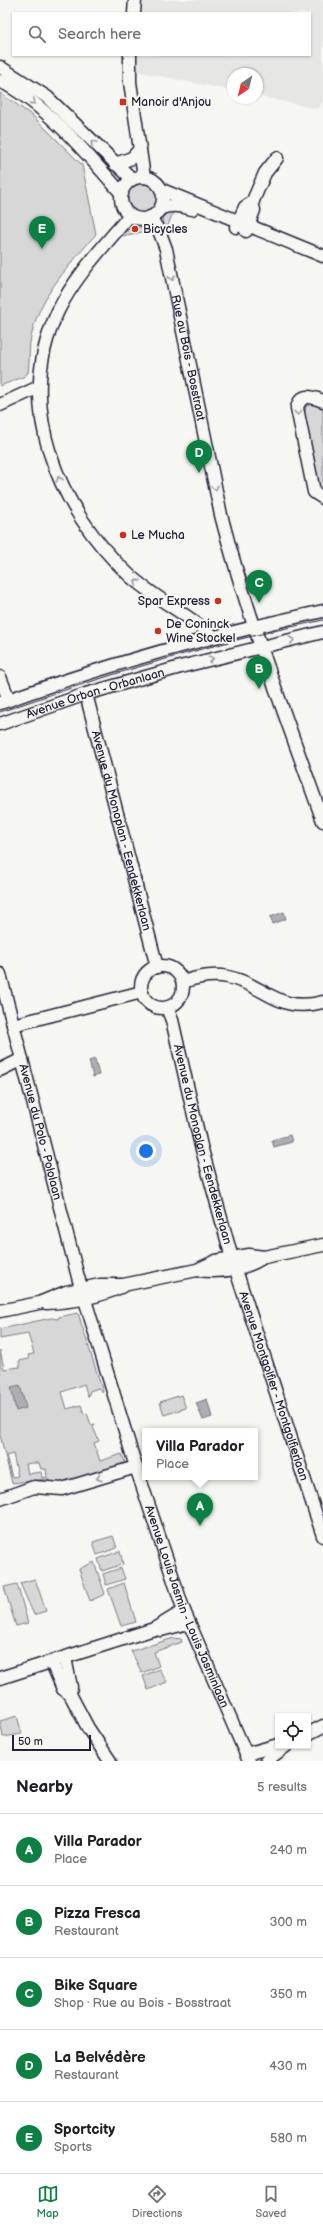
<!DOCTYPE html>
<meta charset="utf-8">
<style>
:root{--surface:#fff;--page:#f2f2f2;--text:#202124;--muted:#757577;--line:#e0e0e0;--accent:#0b8043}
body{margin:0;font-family:"Balsamiq Sans",sans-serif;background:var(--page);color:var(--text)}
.controls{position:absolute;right:12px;bottom:12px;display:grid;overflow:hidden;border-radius:0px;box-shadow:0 1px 3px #0004}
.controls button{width:36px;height:36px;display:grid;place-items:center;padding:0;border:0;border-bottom:1px solid var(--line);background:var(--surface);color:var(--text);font:20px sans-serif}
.compass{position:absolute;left:227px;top:68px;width:36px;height:36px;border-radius:50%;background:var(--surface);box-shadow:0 1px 3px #0004;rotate:215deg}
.scale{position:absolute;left:12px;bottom:10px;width:79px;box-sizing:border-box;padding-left:4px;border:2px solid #22223b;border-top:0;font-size:11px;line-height:14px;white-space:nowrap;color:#22223b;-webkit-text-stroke:3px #f6f6f2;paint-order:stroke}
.you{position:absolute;left:146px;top:1151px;width:14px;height:14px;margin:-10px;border:3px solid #fff;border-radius:50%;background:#1a73e8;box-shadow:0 0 0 6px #1a73e833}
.badge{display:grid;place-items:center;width:26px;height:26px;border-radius:50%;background:var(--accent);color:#fff;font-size:13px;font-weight:700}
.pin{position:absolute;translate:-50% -33px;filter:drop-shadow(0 1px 2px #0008)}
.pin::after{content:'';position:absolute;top:21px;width:14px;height:12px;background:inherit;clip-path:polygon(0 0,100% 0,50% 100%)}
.popup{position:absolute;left:142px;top:1428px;width:116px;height:52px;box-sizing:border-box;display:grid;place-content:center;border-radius:0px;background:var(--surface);filter:drop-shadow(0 1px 3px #0005);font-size:13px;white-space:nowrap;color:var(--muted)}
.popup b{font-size:15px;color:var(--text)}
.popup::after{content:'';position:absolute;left:50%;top:100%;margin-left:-8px;border:8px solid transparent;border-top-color:var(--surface)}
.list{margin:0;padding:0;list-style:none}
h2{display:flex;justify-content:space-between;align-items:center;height:52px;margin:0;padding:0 16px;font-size:17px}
h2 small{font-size:13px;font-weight:400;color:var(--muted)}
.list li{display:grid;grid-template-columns:26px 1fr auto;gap:12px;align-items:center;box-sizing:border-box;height:72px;padding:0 16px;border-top:1px solid var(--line)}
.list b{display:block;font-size:15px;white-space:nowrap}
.list p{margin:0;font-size:13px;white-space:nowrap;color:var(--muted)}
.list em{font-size:13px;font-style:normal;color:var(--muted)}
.icon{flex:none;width:22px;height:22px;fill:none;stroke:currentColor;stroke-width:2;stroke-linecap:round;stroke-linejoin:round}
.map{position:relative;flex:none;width:323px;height:1761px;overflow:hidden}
.search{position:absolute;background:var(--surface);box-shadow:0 1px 3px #0004;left:12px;right:12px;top:12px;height:44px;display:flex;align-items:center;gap:10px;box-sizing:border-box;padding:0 14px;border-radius:0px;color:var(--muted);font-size:15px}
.sheet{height:412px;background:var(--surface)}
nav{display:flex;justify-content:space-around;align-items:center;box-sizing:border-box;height:56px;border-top:1px solid var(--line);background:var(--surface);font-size:11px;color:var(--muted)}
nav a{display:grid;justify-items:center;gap:2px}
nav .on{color:var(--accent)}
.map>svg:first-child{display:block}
</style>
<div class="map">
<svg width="323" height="1761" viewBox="0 0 323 1761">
<rect width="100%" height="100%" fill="#f6f6f2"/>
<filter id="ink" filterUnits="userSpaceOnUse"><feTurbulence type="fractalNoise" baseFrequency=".025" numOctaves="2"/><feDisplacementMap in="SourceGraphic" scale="8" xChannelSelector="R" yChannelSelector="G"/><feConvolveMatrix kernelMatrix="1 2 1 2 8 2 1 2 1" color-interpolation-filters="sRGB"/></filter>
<g filter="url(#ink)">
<!-- built -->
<polygon fill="#e6e6e4" points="143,0 323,0 323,101 318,109 257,96 257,74 233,74 233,91 136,71 137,55 310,55 310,13 141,13"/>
<!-- green -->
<g fill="#d7d7d7" stroke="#7c7c89" fill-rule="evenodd">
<path d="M0,93L33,116L82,165L96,234C71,264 41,293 32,333C28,346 30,360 28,373L23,377L0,386Z"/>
<circle cx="142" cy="198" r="15"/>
<polygon points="174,210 167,228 169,231 168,234 163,225 162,219 168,211"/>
<polygon points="133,227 143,227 148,231 121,236 126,231"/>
<polygon points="315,403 323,407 323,493 319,490 304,417 306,406"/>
<path d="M78,1313L103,1392L98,1388L90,1391L88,1397L84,1384L62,1392L67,1409L81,1405L84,1414L87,1413L91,1425L95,1424L93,1427L99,1441L94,1443L100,1461L122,1454L125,1463L65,1483H49L48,1479L12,1483L0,1435V1350L4,1369L20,1367L19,1361L29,1359L28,1355L34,1354L28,1334L0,1339V1329L51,1318L58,1319L59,1317ZM13,1454L18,1476L12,1477L6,1456ZM32,1463H39L41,1469H46L47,1477L42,1478L41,1472L28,1474L26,1464Z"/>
<polygon points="181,1395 186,1408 164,1415 160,1402"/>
<polygon points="113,1536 117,1548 97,1555 93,1542"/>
<polygon points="120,1551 123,1564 102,1571 98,1559"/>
<polygon points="94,1562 105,1594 90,1601 79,1569"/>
<polygon points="121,1568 125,1579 106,1585 103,1574"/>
<polygon points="35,1579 46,1611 34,1615 20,1583"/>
<polygon points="124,1583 136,1622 121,1626 108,1589"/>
<polygon points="17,1584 28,1623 16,1626 4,1587"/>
<polygon points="174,1638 181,1639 182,1642 154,1652 159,1666 142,1673 131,1651"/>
<polygon points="159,1669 167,1682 148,1690 143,1676"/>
<polygon points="17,1716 22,1734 3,1737 0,1721"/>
</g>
<!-- water -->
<g fill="#adadb3" stroke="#757583">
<polygon points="284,912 286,919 273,924 270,917"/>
<polygon points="95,1059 99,1075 93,1077 89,1061"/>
<polygon points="290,1135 292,1142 274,1147 272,1140"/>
<polygon points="20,1385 26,1408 16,1411 11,1387"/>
<polygon points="207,1399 212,1417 203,1420 196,1403"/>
</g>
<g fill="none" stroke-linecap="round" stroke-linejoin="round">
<!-- minor casing -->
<g stroke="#22223b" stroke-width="15">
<g id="minor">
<polyline points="134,13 135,0"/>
<polyline points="130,55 130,82 144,177"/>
<polyline points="0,67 47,97 132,179"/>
<path d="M0,81C45,103 89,156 122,194"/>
<polyline points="115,164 132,158 140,149"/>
<circle cx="142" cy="198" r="21"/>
<polyline points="162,190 323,256"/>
<polyline points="252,203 265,173 277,158"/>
<path d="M161,208C172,204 181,205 192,209"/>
<path d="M130,215C105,245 75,276 58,311C13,405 58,509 129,575C155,599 188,614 214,637"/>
<path id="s1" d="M150,217L160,233L166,249L221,515C248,619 287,720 323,821"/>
<polyline points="236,227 245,207 252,203 254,210 246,231"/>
<path d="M323,401C311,396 301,393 297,408L314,492L323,498"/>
<polyline points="0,405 39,387"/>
<polyline points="0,677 9,700"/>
<path id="s2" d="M86,694L157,967"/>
<path d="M0,703C105,665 214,635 323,611"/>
<path id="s3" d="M0,724L86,694L184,666L323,632"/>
<circle cx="162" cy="987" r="21"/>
<path id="s4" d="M0,974L78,1277L136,1467L184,1611L249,1761"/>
<path d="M183,982C197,977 213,974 228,977C266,985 277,1014 323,1002"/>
<path id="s5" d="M167,1008L172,1020L201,1146L232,1258L323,1536"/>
<polyline points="13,1025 142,992"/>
<polyline points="0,1070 22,1059"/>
<path d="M197,1270C221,1273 244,1270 264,1257"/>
<path d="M46,1303C73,1302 96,1298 121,1287"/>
<polyline points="0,1311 39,1303 66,1292 100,1285 123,1285 197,1270 216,1261 249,1255 264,1257 323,1245"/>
<polyline points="0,1499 34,1487 62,1489 136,1467"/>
<polyline points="154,1629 161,1630 188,1623"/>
<polyline points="65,1658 71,1687 70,1694"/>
<polyline points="52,1663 63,1689 70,1694 88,1728 110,1761"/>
<polyline points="0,1678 154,1629 184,1611"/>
<polyline points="308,1734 323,1726"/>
<polyline points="246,1754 278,1745"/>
<polyline points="266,1761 286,1746"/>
</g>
</g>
<!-- minor -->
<use href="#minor" stroke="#f6f6f2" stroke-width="12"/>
<!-- tram -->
<path stroke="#22223b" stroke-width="1" d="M0,712C105,675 213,643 323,620"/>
</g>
<!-- one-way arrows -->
<defs><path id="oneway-chevron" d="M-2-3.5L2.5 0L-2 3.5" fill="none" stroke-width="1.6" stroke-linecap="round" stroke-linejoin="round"/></defs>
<g stroke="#9797a0">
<use href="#oneway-chevron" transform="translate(33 102) rotate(41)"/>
<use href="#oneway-chevron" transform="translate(93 143) rotate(-135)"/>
<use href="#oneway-chevron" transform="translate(172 278) rotate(78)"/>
<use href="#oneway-chevron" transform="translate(298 413) rotate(82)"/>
<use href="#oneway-chevron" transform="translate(59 479) rotate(-109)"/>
<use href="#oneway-chevron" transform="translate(215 488) rotate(78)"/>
<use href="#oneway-chevron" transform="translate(137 582) rotate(-139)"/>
<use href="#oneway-chevron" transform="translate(292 640) rotate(-13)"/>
<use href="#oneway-chevron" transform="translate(211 659) rotate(-13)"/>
<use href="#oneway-chevron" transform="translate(99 1478) rotate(163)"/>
</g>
</g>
<!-- markers -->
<g fill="#c8321e" stroke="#f6f6f2" stroke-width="1.5">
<rect x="119" y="98" width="8" height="8" rx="2"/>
<circle cx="135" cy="229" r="4"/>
<circle cx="123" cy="535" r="4"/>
<circle cx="218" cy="601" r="4"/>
<circle cx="158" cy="631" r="4"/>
</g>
<g text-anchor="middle" stroke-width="4" stroke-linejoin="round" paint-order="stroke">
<!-- poi labels -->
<g font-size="12" fill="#22223b" stroke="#f6f6f2" text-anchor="start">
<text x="131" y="106">Manoir d'Anjou</text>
<text x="143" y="233">Bicycles</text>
<text x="131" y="539">Le Mucha</text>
<text x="210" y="605" text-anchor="end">Spar Express</text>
<text x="166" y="628">De Coninck<tspan x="166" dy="14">Wine Stockel</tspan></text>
</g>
<!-- street labels -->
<g font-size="12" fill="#22223b" stroke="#f6f6f2">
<text dy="4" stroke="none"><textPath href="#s1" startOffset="147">Rue au Bois - Bosstraat</textPath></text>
<text dy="4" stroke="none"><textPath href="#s3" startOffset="100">Avenue Orban - Orbanlaan</textPath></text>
<text dy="4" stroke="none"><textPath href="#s2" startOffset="141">Avenue du Monoplan - Eendekkerlaan</textPath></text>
<text dy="4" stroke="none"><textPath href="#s4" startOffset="163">Avenue du Polo - Pololaan</textPath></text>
<text dy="4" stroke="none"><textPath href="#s5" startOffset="141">Avenue du Monoplan - Eendekkerlaan</textPath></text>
<text dy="4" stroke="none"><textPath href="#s5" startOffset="393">Avenue Montgolfier - Montgolfierlaan</textPath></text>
<text dy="4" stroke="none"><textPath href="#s4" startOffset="660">Avenue Louis Jasmin - Louis Jasminlaan</textPath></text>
</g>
</g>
</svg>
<div class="controls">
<button><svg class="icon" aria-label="locate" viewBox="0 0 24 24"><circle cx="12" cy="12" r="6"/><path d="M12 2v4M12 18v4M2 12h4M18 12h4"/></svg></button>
</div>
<svg class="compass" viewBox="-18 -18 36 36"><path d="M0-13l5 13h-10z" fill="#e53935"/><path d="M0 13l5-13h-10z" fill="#757577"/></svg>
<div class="scale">50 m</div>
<div class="you"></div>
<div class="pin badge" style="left:200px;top:1526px">A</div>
<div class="popup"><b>Villa Parador</b>Place</div>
<div class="pin badge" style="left:259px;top:689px">B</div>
<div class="pin badge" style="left:259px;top:603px">C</div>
<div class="pin badge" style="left:199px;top:473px">D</div>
<div class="pin badge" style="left:42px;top:249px">E</div>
<div class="search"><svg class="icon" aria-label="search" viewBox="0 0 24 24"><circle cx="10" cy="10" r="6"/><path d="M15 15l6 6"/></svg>Search here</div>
</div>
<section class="sheet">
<h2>Nearby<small>5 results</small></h2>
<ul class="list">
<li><span class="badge">A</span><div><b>Villa Parador</b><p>Place</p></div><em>240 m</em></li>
<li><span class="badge">B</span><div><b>Pizza Fresca</b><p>Restaurant</p></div><em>300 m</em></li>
<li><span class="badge">C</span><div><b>Bike Square</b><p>Shop · Rue au Bois - Bosstraat</p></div><em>350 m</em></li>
<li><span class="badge">D</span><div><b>La Belvédère</b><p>Restaurant</p></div><em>430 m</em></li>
<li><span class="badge">E</span><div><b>Sportcity</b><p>Sports</p></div><em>580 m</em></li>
</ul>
</section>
<nav>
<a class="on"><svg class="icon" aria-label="map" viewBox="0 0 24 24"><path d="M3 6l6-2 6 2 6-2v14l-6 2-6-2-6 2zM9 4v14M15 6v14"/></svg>Map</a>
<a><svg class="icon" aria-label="directions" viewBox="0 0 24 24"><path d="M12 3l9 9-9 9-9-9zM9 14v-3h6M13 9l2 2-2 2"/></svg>Directions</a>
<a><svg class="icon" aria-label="saved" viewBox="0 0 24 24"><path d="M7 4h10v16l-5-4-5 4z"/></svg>Saved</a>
</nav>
